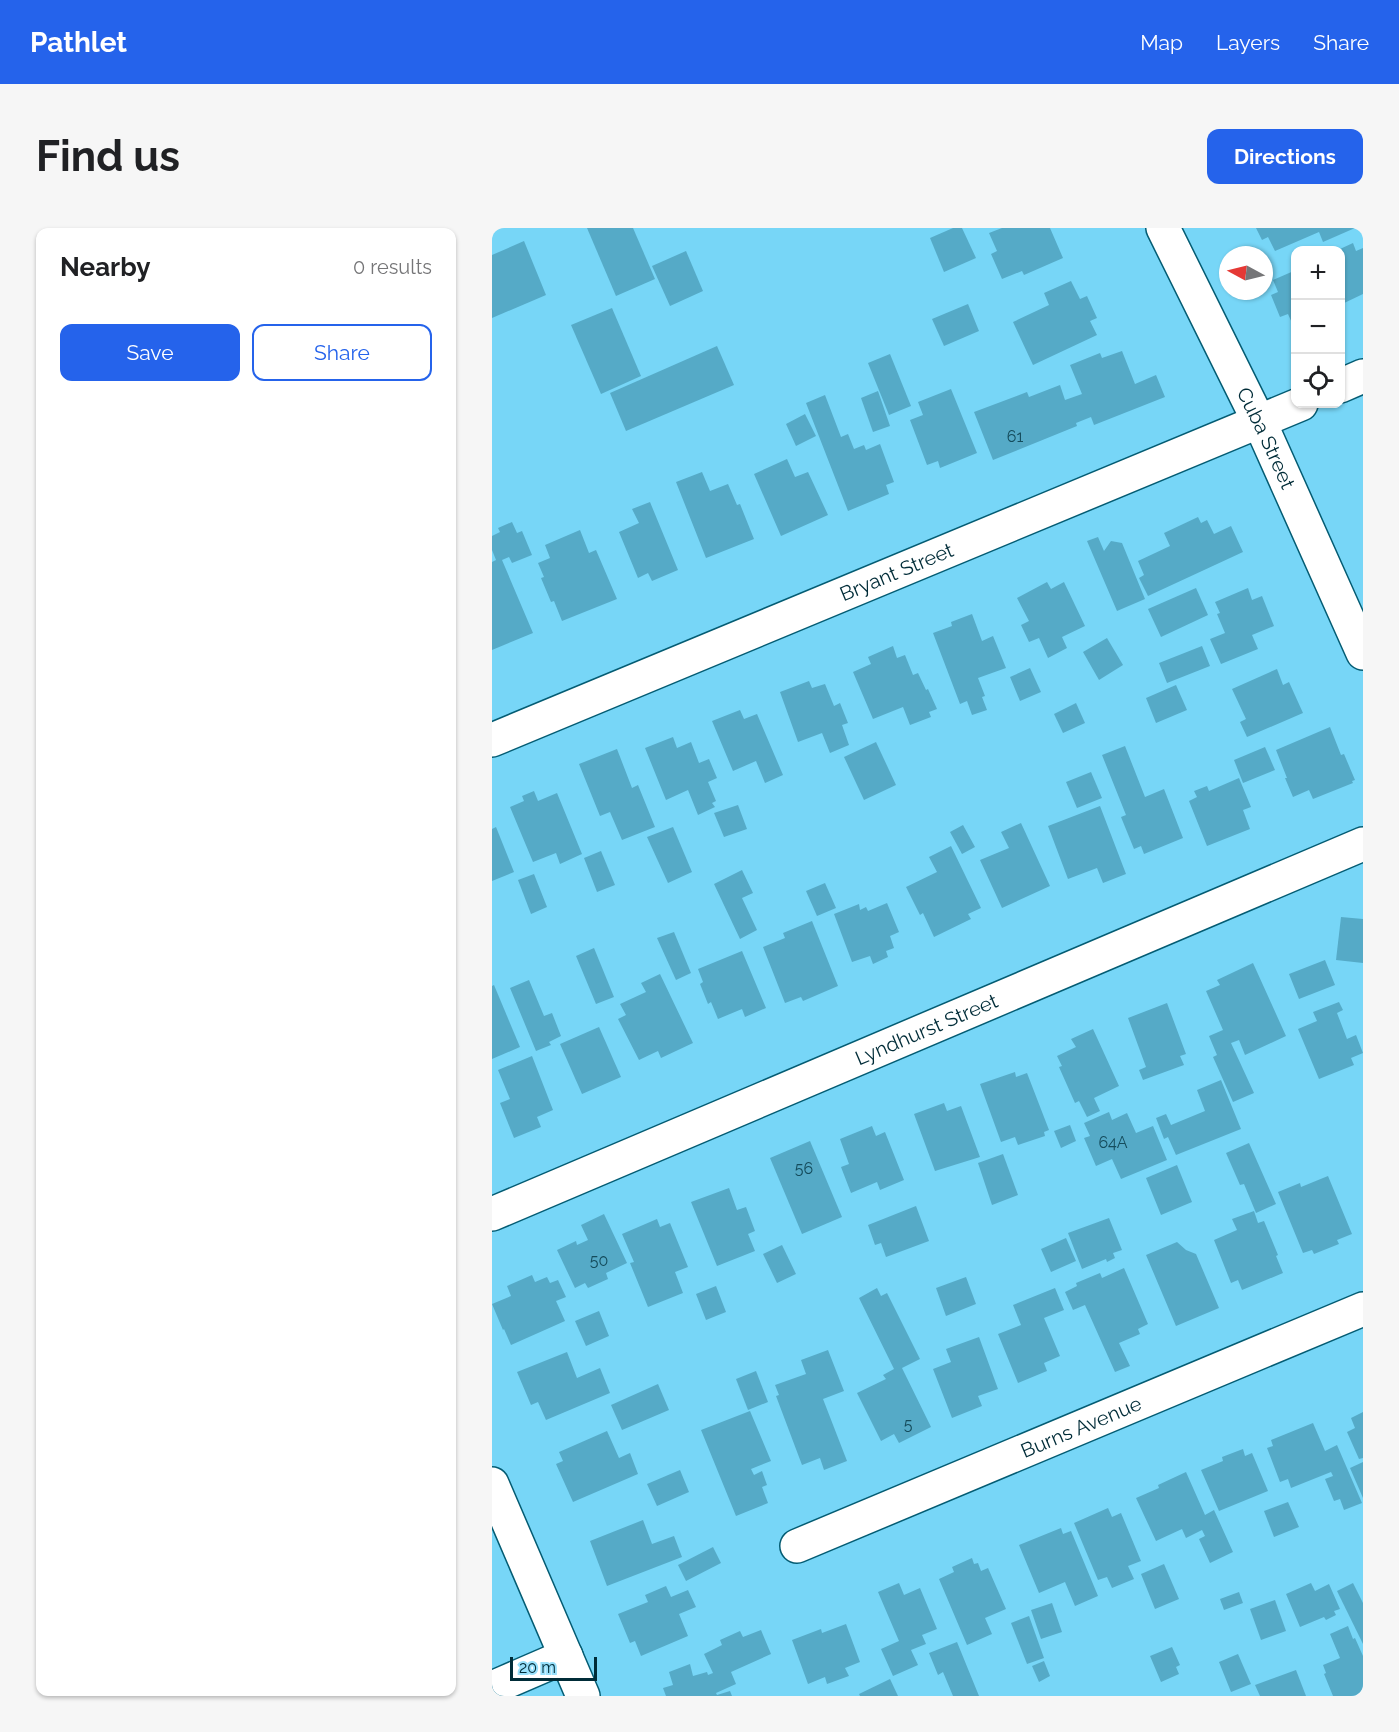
<!DOCTYPE html>
<meta charset="utf-8">
<style>
:root{--surface:#fff;--page:#f6f6f6;--text:#202124;--muted:#757577;--line:#e0e0e0;--accent:#2563eb}
body{margin:0;font-family:Raleway,sans-serif;background:var(--page);color:var(--text)}
.controls{position:absolute;right:18px;top:18px;display:grid;overflow:hidden;border-radius:12px;box-shadow:0 2px 4px #0004}
.controls button{width:54px;height:54px;display:grid;place-items:center;padding:0;border:0;border-bottom:2px solid var(--line);background:var(--surface);color:var(--text);font:30px sans-serif}
.compass{position:absolute;left:727px;top:18px;width:54px;height:54px;border-radius:50%;background:var(--surface);box-shadow:0 2px 4px #0004;rotate:277deg}
.scale{position:absolute;left:18px;bottom:15px;width:87px;box-sizing:border-box;padding-left:6px;border:3px solid #002c38;border-top:0;font-size:16px;line-height:21px;white-space:nowrap;color:#002c38;-webkit-text-stroke:4px #98e0fb;paint-order:stroke}
.list{margin:0;padding:0;list-style:none}
h2{display:flex;justify-content:space-between;align-items:center;height:78px;margin:0;padding:0 24px;font-size:26px}
h2 small{font-size:20px;font-weight:400;color:var(--muted)}
.actions{display:flex;gap:12px;padding:18px 24px}
.actions a{flex:1;padding:14px 0;border:2px solid var(--accent);border-radius:12px;text-align:center;font-size:21px;color:var(--accent)}
.actions .main{background:var(--accent);color:#fff}
.icon{flex:none;width:33px;height:33px;fill:none;stroke:currentColor;stroke-width:2;stroke-linecap:round;stroke-linejoin:round}
.map{position:relative;flex:none;width:871px;height:1468px;overflow:hidden;border-radius:12px}
header{display:flex;align-items:center;gap:36px;box-sizing:border-box;height:84px;padding:0 30px;background:var(--accent);color:#fff}
header strong{font-size:28px}
nav{display:flex;gap:33px;margin-inline-start:auto;font-size:21px}
.intro{display:flex;align-items:center;justify-content:space-between;box-sizing:border-box;height:144px;padding:0 36px}
h1{margin:0;font-size:42px}
.button{padding:15px 27px;border-radius:12px;background:var(--accent);color:#fff;font-size:21px;font-weight:700}
main{display:flex;gap:36px;padding:0 36px}
aside{flex:1;background:var(--surface);border-radius:12px;box-shadow:0 2px 4px #0004}
.map>svg:first-child{display:block}
</style>
<header>
<strong>Pathlet</strong>
<nav><a>Map</a><a>Layers</a><a>Share</a></nav>
</header>
<div class="intro"><h1>Find us</h1><a class="button">Directions</a></div>
<main>
<aside>
<h2>Nearby<small>0 results</small></h2>
<ul class="list">
</ul>
<div class="actions"><a class="main">Save</a><a>Share</a></div>
</aside>
<div class="map">
<svg width="871" height="1468" viewBox="0 0 871 1468">
<rect width="100%" height="100%" fill="#77d6f7"/>
<!-- building -->
<g fill="#55aac7">
<polygon points="95,0 141,0 163,51 124,68"/>
<polygon points="461,0 470,0 484,30 452,44 438,10"/>
<polygon points="510,0 558,0 571,30 532,47 530,43 510,51 499,26 505,23 497,5"/>
<polygon points="764,0 863,0 831,14 827,4 783,23 776,9 770,12"/>
<polygon points="32,13 54,67 0,90 0,27"/>
<polygon points="861,15 864,23 871,20 871,66 848,77 848,21"/>
<polygon points="194,23 211,63 178,78 160,38"/>
<polygon points="804,42 804,104 796,86 788,89 779,67 786,64 781,52"/>
<polygon points="579,53 588,71 595,68 605,90 598,93 605,107 541,137 521,94 557,77 552,65"/>
<polygon points="476,76 487,103 452,118 440,91"/>
<polygon points="120,80 149,148 109,166 79,97"/>
<polygon points="225,118 242,157 134,203 118,165"/>
<polygon points="630,123 643,156 664,147 673,169 602,197 599,189 584,195 585,198 501,232 482,184 535,164 537,169 568,157 573,172 590,166 578,137 608,125 610,130"/>
<polygon points="398,126 419,178 397,187 376,135"/>
<polygon points="459,161 485,225 448,240 446,233 435,237 418,192 431,187 426,174"/>
<polygon points="386,163 398,198 381,204 369,170"/>
<polygon points="333,167 349,209 356,206 362,221 372,217 374,222 388,216 402,254 394,257 397,266 356,283 314,175"/>
<polygon points="313,186 324,208 304,218 294,196"/>
<polygon points="295,231 303,249 316,244 336,287 289,308 262,246"/>
<polygon points="210,244 218,263 236,256 245,277 248,276 262,311 214,330 184,254"/>
<polygon points="158,274 186,342 160,353 156,345 146,350 127,304 147,295 140,281"/>
<polygon points="706,289 709,295 715,292 722,306 739,298 751,324 656,368 647,350 652,347 646,333 678,318 672,305"/>
<polygon points="20,294 25,305 30,303 40,327 20,335 17,329 10,332 41,405 0,422 0,334 4,332 0,322 0,308 8,304 6,300"/>
<polygon points="88,302 97,325 104,322 125,371 70,393 62,373 59,374 49,350 52,349 46,335 58,330 53,317"/>
<polygon points="606,309 612,323 619,313 630,315 653,371 625,383 595,313"/>
<polygon points="555,354 559,361 572,354 593,398 570,409 575,420 556,430 547,410 537,414 529,397 537,393 525,370"/>
<polygon points="704,360 716,387 669,409 656,381"/>
<polygon points="756,360 760,372 770,368 782,398 760,407 766,421 729,436 718,411 733,405 725,386 728,385 723,374"/>
<polygon points="480,386 490,413 501,408 514,440 486,450 493,468 490,469 495,482 480,487 475,473 468,476 441,405 460,398 459,394"/>
<polygon points="615,410 631,437 607,452 591,424"/>
<polygon points="401,418 405,430 413,427 421,447 426,445 434,462 436,461 445,481 437,484 439,489 418,497 411,479 381,491 361,444 379,436 376,429"/>
<polygon points="710,418 718,438 675,455 667,435"/>
<polygon points="538,440 549,464 528,473 518,449"/>
<polygon points="785,441 791,457 797,454 811,485 755,509 748,494 754,491 740,461"/>
<polygon points="317,453 320,460 333,456 342,478 348,475 356,495 350,497 357,517 338,525 330,505 306,514 288,464"/>
<polygon points="684,457 695,482 664,495 654,470"/>
<polygon points="584,475 593,495 571,505 562,486"/>
<polygon points="248,482 252,491 265,486 291,547 273,555 264,533 241,543 220,493"/>
<polygon points="838,499 849,527 852,526 863,552 860,553 861,555 821,571 817,562 801,569 793,550 795,550 784,522"/>
<polygon points="181,509 185,520 199,514 207,535 217,531 225,550 216,554 224,573 220,575 223,579 206,587 196,562 174,572 153,520"/>
<polygon points="384,514 404,557 372,572 352,529"/>
<polygon points="633,518 653,569 672,561 691,610 652,626 649,618 642,621 629,589 634,587 610,527"/>
<polygon points="773,519 783,542 751,555 742,532"/>
<polygon points="125,521 140,560 146,557 163,599 130,612 118,584 108,588 87,536"/>
<polygon points="599,544 610,570 585,580 574,554"/>
<polygon points="747,550 759,579 751,582 758,601 715,618 697,573 705,569 702,563 715,558 717,563"/>
<polygon points="42,563 46,573 65,565 90,626 68,636 64,625 41,634 18,579 32,573 30,568"/>
<polygon points="246,577 255,601 232,609 222,585"/>
<polygon points="608,578 634,646 611,655 605,640 576,651 556,598"/>
<polygon points="529,595 558,658 510,680 488,632 517,620 509,604"/>
<polygon points="471,597 483,619 470,626 458,604"/>
<polygon points="4,599 22,644 0,653 0,601"/>
<polygon points="181,599 200,644 176,655 155,609"/>
<polygon points="459,618 489,680 476,686 479,691 442,709 431,685 428,687 414,659 445,644 437,629"/>
<polygon points="109,623 123,657 105,664 92,630"/>
<polygon points="250,642 261,665 250,670 265,702 248,711 222,656"/>
<polygon points="42,646 55,679 39,686 26,652"/>
<polygon points="333,655 344,680 325,688 314,663"/>
<polygon points="395,675 407,704 398,708 402,720 394,723 396,729 381,736 378,728 360,734 342,686 367,676 368,682 374,679 376,683"/>
<polygon points="849,689 871,691 871,735 844,732"/>
<polygon points="320,693 346,758 311,773 309,769 293,775 271,719 293,710 291,705"/>
<polygon points="182,704 199,745 184,752 165,710"/>
<polygon points="102,720 122,769 104,776 84,728"/>
<polygon points="250,723 274,780 253,789 250,781 226,791 219,774 216,776 208,756 211,754 206,741"/>
<polygon points="833,732 843,757 807,771 797,746"/>
<polygon points="761,735 794,808 753,827 747,812 739,815 762,865 741,874 721,829 725,827 717,808 731,802 714,763 728,757 725,752"/>
<polygon points="168,746 201,815 169,830 166,823 147,832 126,791 134,787 128,776 154,764 149,755"/>
<polygon points="37,752 52,788 60,785 69,808 57,814 59,817 44,823 18,760"/>
<polygon points="2,757 28,819 0,831 0,758"/>
<polygon points="847,774 851,782 845,785 855,811 864,807 871,825 859,830 862,837 827,851 806,801 825,793 821,784"/>
<polygon points="675,775 694,826 688,828 692,837 651,852 647,842 654,839 636,790"/>
<polygon points="107,799 129,849 90,866 68,816"/>
<polygon points="601,801 627,858 602,870 608,883 595,889 587,873 583,875 567,839 570,838 565,828 584,819 579,811"/>
<polygon points="40,828 61,882 45,889 49,899 22,910 8,875 18,871 6,842"/>
<polygon points="523,844 524,849 535,845 557,902 552,904 553,908 526,917 523,909 509,914 488,856"/>
<polygon points="729,852 749,901 684,927 676,909 672,911 664,890 674,886 679,897 713,883 705,862"/>
<polygon points="452,875 455,883 469,878 488,929 443,943 422,886"/>
<polygon points="617,884 620,892 635,885 644,905 661,898 675,932 629,951 620,931 604,938 592,910 598,908 592,895"/>
<polygon points="578,897 584,913 569,920 562,903"/>
<polygon points="380,898 384,908 393,904 412,952 388,962 385,954 359,965 349,939 357,936 348,911"/>
<polygon points="318,913 350,989 310,1006 278,930"/>
<polygon points="757,915 784,976 764,985 752,956 748,957 734,925"/>
<polygon points="511,926 526,967 500,977 486,935"/>
<polygon points="685,937 700,974 669,987 654,950"/>
<polygon points="836,948 860,1006 845,1012 847,1016 822,1026 820,1022 811,1025 786,964 808,955 809,959"/>
<polygon points="237,960 245,982 254,979 263,1003 256,1006 263,1023 225,1038 199,974"/>
<polygon points="424,978 437,1013 394,1029 389,1015 383,1017 376,997"/>
<polygon points="762,983 766,995 772,993 786,1027 784,1028 791,1045 750,1062 746,1052 739,1055 722,1012 745,1002 740,991"/>
<polygon points="112,986 135,1035 114,1045 116,1051 96,1060 93,1055 83,1060 65,1022 84,1013 85,1017 96,1012 89,997"/>
<polygon points="617,990 630,1022 621,1025 623,1030 615,1034 614,1031 590,1041 576,1005"/>
<polygon points="165,991 168,999 178,995 196,1039 183,1044 191,1065 156,1079 138,1035 142,1034 130,1006"/>
<polygon points="574,1010 584,1033 559,1044 549,1021"/>
<polygon points="685,1014 694,1022 704,1026 727,1080 684,1098 654,1027"/>
<polygon points="290,1017 304,1046 285,1055 271,1026"/>
<polygon points="632,1040 656,1096 646,1101 648,1106 627,1115 638,1138 623,1144 593,1077 581,1082 573,1064 585,1058 584,1055 608,1045 610,1050"/>
<polygon points="40,1047 43,1054 55,1049 58,1055 66,1052 74,1069 64,1073 73,1093 19,1117 12,1101 11,1102 0,1076 19,1068 15,1058"/>
<polygon points="474,1049 484,1076 454,1088 444,1060"/>
<polygon points="224,1058 234,1084 214,1092 204,1066"/>
<polygon points="385,1060 389,1068 395,1065 428,1131 410,1140 439,1199 407,1215 402,1206 389,1213 365,1165 394,1151 391,1147 402,1141 367,1070"/>
<polygon points="563,1060 572,1082 552,1090 568,1128 552,1135 555,1143 526,1155 506,1106 529,1097 521,1077"/>
<polygon points="107,1083 117,1108 94,1118 83,1093"/>
<polygon points="487,1109 506,1161 486,1168 490,1178 460,1190 441,1141 459,1134 454,1121"/>
<polygon points="336,1122 352,1163 331,1171 355,1233 332,1242 328,1230 310,1237 284,1168 287,1167 283,1157 314,1146 309,1132"/>
<polygon points="75,1124 85,1150 108,1140 118,1165 54,1192 46,1174 39,1177 25,1144"/>
<polygon points="264,1143 276,1174 256,1182 244,1151"/>
<polygon points="166,1156 177,1182 130,1202 119,1177"/>
<polygon points="258,1183 279,1233 259,1241 262,1247 270,1243 275,1257 270,1259 276,1275 244,1288 209,1202"/>
<polygon points="871,1184 871,1230 867,1231 855,1204 863,1200 859,1190"/>
<polygon points="821,1195 833,1223 845,1217 870,1275 852,1282 848,1271 842,1273 833,1251 841,1248 839,1244 799,1260 796,1251 788,1254 775,1220 781,1218 779,1212"/>
<polygon points="115,1203 127,1230 138,1225 146,1246 81,1274 64,1236 71,1233 67,1224"/>
<polygon points="751,1221 753,1228 760,1225 776,1263 727,1283 709,1242 731,1233 730,1229"/>
<polygon points="871,1234 871,1270 858,1240"/>
<polygon points="188,1242 197,1264 165,1278 155,1256"/>
<polygon points="694,1244 713,1287 722,1282 741,1324 718,1335 707,1311 713,1308 710,1302 694,1310 690,1301 664,1313 644,1270 667,1260 666,1257"/>
<polygon points="796,1274 807,1299 782,1309 772,1283"/>
<polygon points="616,1280 620,1289 629,1285 649,1333 636,1338 642,1351 620,1360 615,1349 606,1352 582,1295"/>
<polygon points="151,1292 160,1316 182,1308 190,1329 115,1358 98,1313"/>
<polygon points="569,1300 571,1306 579,1303 606,1368 583,1378 573,1354 547,1365 527,1317"/>
<polygon points="221,1319 229,1335 194,1353 186,1337"/>
<polygon points="480,1330 482,1336 486,1335 489,1343 496,1340 514,1381 493,1390 500,1406 475,1417 447,1351 462,1344 460,1339"/>
<polygon points="672,1336 687,1371 663,1381 649,1346"/>
<polygon points="407,1355 412,1367 428,1360 445,1401 430,1407 434,1416 419,1422 426,1437 401,1448 389,1421 407,1413 386,1364"/>
<polygon points="819,1355 823,1363 837,1356 848,1381 842,1383 844,1387 834,1392 832,1389 808,1399 794,1366"/>
<polygon points="861,1355 871,1375 871,1416 845,1363"/>
<polygon points="174,1358 179,1369 196,1362 204,1379 187,1386 196,1408 149,1428 143,1413 138,1415 126,1386 156,1374 153,1367"/>
<polygon points="747,1364 751,1375 732,1382 728,1371"/>
<polygon points="783,1372 794,1403 769,1412 758,1381"/>
<polygon points="560,1375 570,1404 549,1411 539,1382"/>
<polygon points="537,1388 552,1430 535,1436 519,1395"/>
<polygon points="354,1396 368,1434 353,1440 357,1448 335,1456 333,1449 316,1456 300,1412 329,1401 330,1405"/>
<polygon points="856,1398 861,1411 863,1410 871,1428 871,1468 841,1468 832,1446 834,1445 831,1437 848,1430 838,1406"/>
<polygon points="269,1402 279,1426 239,1444 244,1456 224,1465 225,1467 238,1463 240,1468 174,1468 171,1460 181,1457 177,1444 198,1436 201,1448 215,1444 216,1447 221,1445 212,1426 230,1417 228,1412 248,1403 251,1409"/>
<polygon points="465,1414 487,1468 461,1468 451,1444 446,1447 437,1425"/>
<polygon points="680,1419 688,1437 684,1439 687,1446 669,1454 658,1428"/>
<polygon points="746,1426 759,1456 739,1464 727,1434"/>
<polygon points="552,1433 558,1448 547,1454 540,1438"/>
<polygon points="804,1442 814,1468 768,1468 763,1457"/>
<polygon points="398,1451 406,1468 368,1468 367,1466"/>
</g>
<g fill="none" stroke-linecap="round" stroke-linejoin="round">
<!-- minor casing -->
<g stroke="#045c73" stroke-width="36">
<g id="minor">
<path id="s1" d="M671,0L774,208L871,425"/>
<polyline points="848,158 871,148"/>
<path id="s2" d="M0,512L809,176"/>
<path id="s3" d="M0,986L871,616"/>
<polyline points="0,1256 91,1468"/>
<path id="s4" d="M305,1318L871,1081"/>
<polyline points="0,1460 74,1428"/>
</g>
</g>
<!-- minor -->
<use href="#minor" stroke="#fff" stroke-width="33"/>
</g>
<g text-anchor="middle" stroke-width="4.5" stroke-linejoin="round" paint-order="stroke">
<!-- number labels -->
<g font-size="16" fill="#154c5c">
<text x="523" y="214">61</text>
<text x="621" y="920">64A</text>
<text x="312" y="946">56</text>
<text x="107" y="1038">50</text>
<text x="416" y="1202">5</text>
</g>
<!-- street labels -->
<g font-size="20" fill="#002c38" stroke="#98e0fb">
<text dy="7" stroke="none"><textPath href="#s1" startOffset="234">Cuba Street</textPath></text>
<text dy="7" stroke="none"><textPath href="#s2" startOffset="438">Bryant Street</textPath></text>
<text dy="7" stroke="none"><textPath href="#s3" startOffset="472">Lyndhurst Street</textPath></text>
<text dy="7" stroke="none"><textPath href="#s4" startOffset="308">Burns Avenue</textPath></text>
</g>
</g>
</svg>
<div class="controls">
<button>+</button>
<button>−</button>
<button><svg class="icon" aria-label="locate" viewBox="0 0 24 24"><circle cx="12" cy="12" r="6"/><path d="M12 2v4M12 18v4M2 12h4M18 12h4"/></svg></button>
</div>
<svg class="compass" viewBox="-18 -18 36 36"><path d="M0-13l5 13h-10z" fill="#e53935"/><path d="M0 13l5-13h-10z" fill="#757577"/></svg>
<div class="scale">20 m</div>
</div>
</main>
